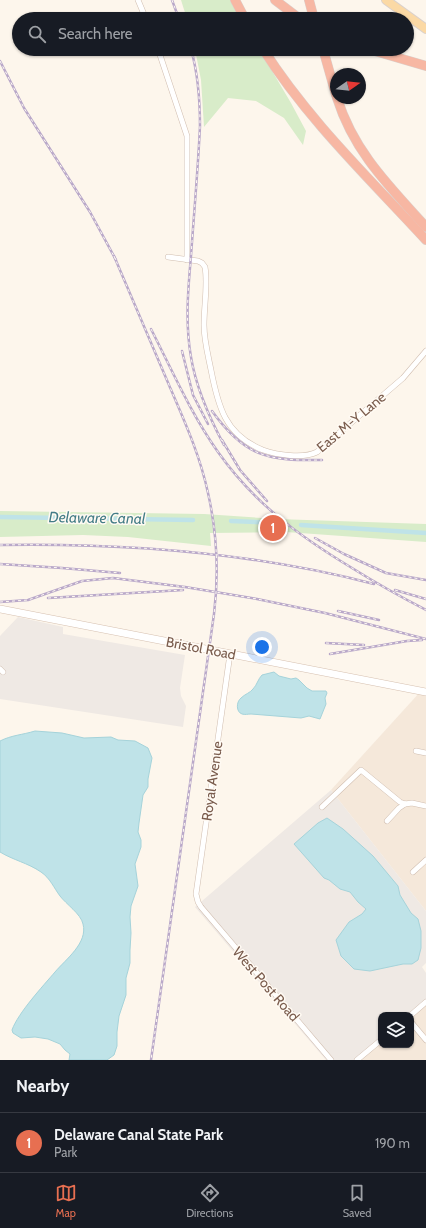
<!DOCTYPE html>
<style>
:root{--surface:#171b24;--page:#20242c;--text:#f1f3f6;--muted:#9ea1a6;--line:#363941;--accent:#e76f51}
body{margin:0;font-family:Cabin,sans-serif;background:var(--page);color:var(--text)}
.controls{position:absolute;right:12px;bottom:12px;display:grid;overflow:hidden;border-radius:8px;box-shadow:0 1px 3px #0004}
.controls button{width:36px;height:36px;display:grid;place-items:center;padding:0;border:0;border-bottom:1px solid var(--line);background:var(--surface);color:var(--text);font:20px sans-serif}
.compass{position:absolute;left:330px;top:68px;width:36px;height:36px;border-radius:50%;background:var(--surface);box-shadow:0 1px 3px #0004;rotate:76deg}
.you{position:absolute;left:262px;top:647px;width:14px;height:14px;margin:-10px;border:3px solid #fff;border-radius:50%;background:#1a73e8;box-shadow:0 0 0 6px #1a73e833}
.badge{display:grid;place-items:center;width:26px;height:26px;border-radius:50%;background:var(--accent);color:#fff;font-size:13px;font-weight:700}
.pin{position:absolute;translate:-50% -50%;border:2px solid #fff;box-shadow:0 1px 4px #0006}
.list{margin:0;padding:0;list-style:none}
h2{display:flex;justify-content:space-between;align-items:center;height:52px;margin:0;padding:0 16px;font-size:17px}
h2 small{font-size:13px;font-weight:400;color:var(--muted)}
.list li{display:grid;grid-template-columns:26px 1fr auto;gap:12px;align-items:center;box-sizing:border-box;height:60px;padding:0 16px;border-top:1px solid var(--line)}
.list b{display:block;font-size:15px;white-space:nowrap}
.list p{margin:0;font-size:13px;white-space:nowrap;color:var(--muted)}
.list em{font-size:13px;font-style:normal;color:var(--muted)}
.icon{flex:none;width:22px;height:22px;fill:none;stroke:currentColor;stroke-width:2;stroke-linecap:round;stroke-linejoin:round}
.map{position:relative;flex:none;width:426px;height:1060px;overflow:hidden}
.search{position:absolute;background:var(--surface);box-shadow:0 1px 3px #0004;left:12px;right:12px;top:12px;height:44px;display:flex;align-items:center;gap:10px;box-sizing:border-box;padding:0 14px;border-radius:22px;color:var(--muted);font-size:15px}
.sheet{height:112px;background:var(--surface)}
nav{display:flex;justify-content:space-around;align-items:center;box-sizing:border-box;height:56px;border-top:1px solid var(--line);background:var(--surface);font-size:11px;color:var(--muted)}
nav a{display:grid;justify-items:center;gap:2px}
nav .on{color:var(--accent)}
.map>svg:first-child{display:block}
</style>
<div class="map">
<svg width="426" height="1060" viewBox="0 0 426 1060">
<rect width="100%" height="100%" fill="#fdf6ec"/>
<!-- residential -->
<g fill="#f5e8da">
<polygon points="421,691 426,692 426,911 331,790"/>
<polygon points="426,1002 426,1060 357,1060 381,1040 381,1045 411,1045 411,1015"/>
</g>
<!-- industrial -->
<g fill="#efe9e4">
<polygon points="18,617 63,627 63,634 185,655 180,688 181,696 186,706 183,727 0,699 0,636"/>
<polygon points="331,790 426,911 426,963 422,967 426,973 426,1002 411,1015 381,1015 381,1040 357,1060 326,1060 195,907"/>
</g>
<!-- green -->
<g fill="#d8ecc9">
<polygon points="181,0 230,0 242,19 187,19"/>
<polygon points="195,49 259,49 291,103 306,131 303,145 284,118 256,101 228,98 204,127 201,80"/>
<polygon points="0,511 204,514 277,519 426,524 426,542 286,532 210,533 211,546 128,537 83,535 0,537"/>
</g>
<!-- water -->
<g fill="#bfe3e8" stroke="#a5d3da">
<path d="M274,672L279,676L291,679L296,678L299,680L307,688L312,691H326L327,693L325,698L326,704L320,719L309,716L301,718L251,714C248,714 245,715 242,714C236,712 236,702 241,698C245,694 250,693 253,689C257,685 258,679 262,675Z"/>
<path d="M35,731L62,733L84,738L111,737L118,740L135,741L148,748L152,758L148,779V787L143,795L139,823L138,832L141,840V847L135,864L138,886L131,906L130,917L131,933L130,950V963L126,978V995L119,1016L117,1032V1046L114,1055L107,1060H69L70,1054L65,1050L60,1044L48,1039L35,1037L21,1038L13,1033L12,1030C18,1013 43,986 55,972C66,959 88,943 83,924C81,914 66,904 60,896C54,888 50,878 41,872C28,863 13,860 0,852V741C12,735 22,735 35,731Z"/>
<polygon points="327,818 343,829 373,856 398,886 400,895 411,913 418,919 421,931 421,948 418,960 412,964 403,964 370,971 354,969 341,956 336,940 349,922 362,914 366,909 358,902 350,892 340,889 329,880 324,878 294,844 318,823"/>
</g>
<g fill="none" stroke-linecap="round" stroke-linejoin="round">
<!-- canal -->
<g stroke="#bfe3e8" stroke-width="4.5">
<polyline points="0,517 193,520"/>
<polyline points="231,521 281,523"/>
<polyline points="301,525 426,533"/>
</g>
<!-- street casing -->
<g stroke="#d1beb0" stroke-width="6">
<g id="street">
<polyline points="138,0 146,19"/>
<polyline points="158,49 187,136 187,260"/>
<path d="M168,257L198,261L202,263L205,267C208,284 204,306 204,325C204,340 208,355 211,370C218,406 225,435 263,450C277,455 303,459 317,452L403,378L426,351"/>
<polyline points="230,654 196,894 198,902 201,907 331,1060"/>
<polyline points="0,669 3,672"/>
<polyline points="416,751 426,753"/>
<polyline points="322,807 361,770 400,802 405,804 412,803 426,806"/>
<polyline points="387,821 399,808 405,804"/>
<polyline points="413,872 426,860"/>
<polyline points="411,1015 426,1002"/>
<polyline points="411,1022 426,1040"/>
<polyline points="357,1060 381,1040"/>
</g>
</g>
<!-- secondary casing -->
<g stroke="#d6c0b0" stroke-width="8">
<polyline id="secondary" points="0,609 426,692"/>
</g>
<!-- primary casing -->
<g stroke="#dad1cd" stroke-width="10">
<polyline id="primary" points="386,0 426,29"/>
</g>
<!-- highway casing -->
<g stroke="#dad1cd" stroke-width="10">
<g id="highway">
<polyline points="235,0 245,19"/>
<polyline points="275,0 300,19"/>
<polyline points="309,0 314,19"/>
<path d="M263,49C308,120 370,179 426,240"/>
<polyline points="323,49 336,95"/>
<polyline points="368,49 426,66"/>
<path d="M337,98C354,152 389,186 426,227"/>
</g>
</g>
<!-- street -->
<use href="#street" stroke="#fff" stroke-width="5"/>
<!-- secondary -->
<use href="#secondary" stroke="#fff" stroke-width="7"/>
<!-- primary -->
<use href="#primary" stroke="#fbd9a5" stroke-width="8"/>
<!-- highway -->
<use href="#highway" stroke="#f7b7a3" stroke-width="9"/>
<!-- rail casing -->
<g stroke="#b9a8c9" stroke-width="2.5">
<g id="rail">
<polyline points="172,0 179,19"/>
<path d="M191,49C198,74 200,100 200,126C198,169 194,213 191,256C188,290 185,323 191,357C196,388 209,417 224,445"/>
<polyline points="0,61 24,108 90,212 116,260"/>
<path d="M114,256C132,299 151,342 169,385C184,420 200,455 208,493C217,533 219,574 214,614L151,1060"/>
<path d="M151,329C172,370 191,414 218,452C254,503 299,536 352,568C376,583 401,597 426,610"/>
<polyline points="182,351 193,395 208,424"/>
<path d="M212,411C245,457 268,461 322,460"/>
<polyline points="222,440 240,470 267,501"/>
<polyline points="315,538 344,554 386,573 426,580"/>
<path d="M0,545C125,543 252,552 374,584"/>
<polyline points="0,564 62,568 120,573"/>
<polyline points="395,590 426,599"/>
<polyline points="48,598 183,590"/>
<polyline points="0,602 28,600 82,581 113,578 185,587 257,599 325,613 426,639"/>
<polyline points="338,611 379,620"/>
<polyline points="326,643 364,645"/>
<polyline points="330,654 407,641 422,640"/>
</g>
</g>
<!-- rail -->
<use href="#rail" stroke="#fffaf3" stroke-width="1" stroke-dasharray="3" stroke-linecap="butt"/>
</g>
<g text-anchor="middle" stroke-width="3" stroke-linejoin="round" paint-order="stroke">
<!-- street labels -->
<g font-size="14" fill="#7a5c4d" stroke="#fffaf3">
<text transform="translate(351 422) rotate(-40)" y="5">East M-Y Lane</text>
<text transform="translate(201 648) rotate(11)" y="5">Bristol Road</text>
<text transform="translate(212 781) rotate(-82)" y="5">Royal Avenue</text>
<text transform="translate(266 984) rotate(49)" y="5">West Post Road</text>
</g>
<!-- water labels -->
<g font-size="15" font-style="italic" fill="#437c86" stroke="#fffaf3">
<text transform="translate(97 518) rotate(1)" y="5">Delaware Canal</text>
</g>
</g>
</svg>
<div class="controls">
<button><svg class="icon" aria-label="layers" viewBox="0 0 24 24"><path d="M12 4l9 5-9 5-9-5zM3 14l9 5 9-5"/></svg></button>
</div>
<svg class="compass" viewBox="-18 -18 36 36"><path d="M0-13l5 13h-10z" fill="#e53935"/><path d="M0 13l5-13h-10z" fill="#9ea1a6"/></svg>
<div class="you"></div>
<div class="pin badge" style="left:273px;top:528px">1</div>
<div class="search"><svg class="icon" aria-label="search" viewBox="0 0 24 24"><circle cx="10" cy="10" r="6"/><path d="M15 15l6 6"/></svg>Search here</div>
</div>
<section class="sheet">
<h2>Nearby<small></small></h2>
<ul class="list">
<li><span class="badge">1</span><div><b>Delaware Canal State Park</b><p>Park</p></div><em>190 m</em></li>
</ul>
</section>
<nav>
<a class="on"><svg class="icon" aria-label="map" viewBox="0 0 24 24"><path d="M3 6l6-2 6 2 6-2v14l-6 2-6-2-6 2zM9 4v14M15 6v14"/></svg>Map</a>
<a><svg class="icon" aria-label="directions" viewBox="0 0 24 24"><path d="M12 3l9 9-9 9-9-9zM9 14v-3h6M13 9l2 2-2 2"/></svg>Directions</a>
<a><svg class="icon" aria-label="saved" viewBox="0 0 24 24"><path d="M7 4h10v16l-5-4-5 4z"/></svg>Saved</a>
</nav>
